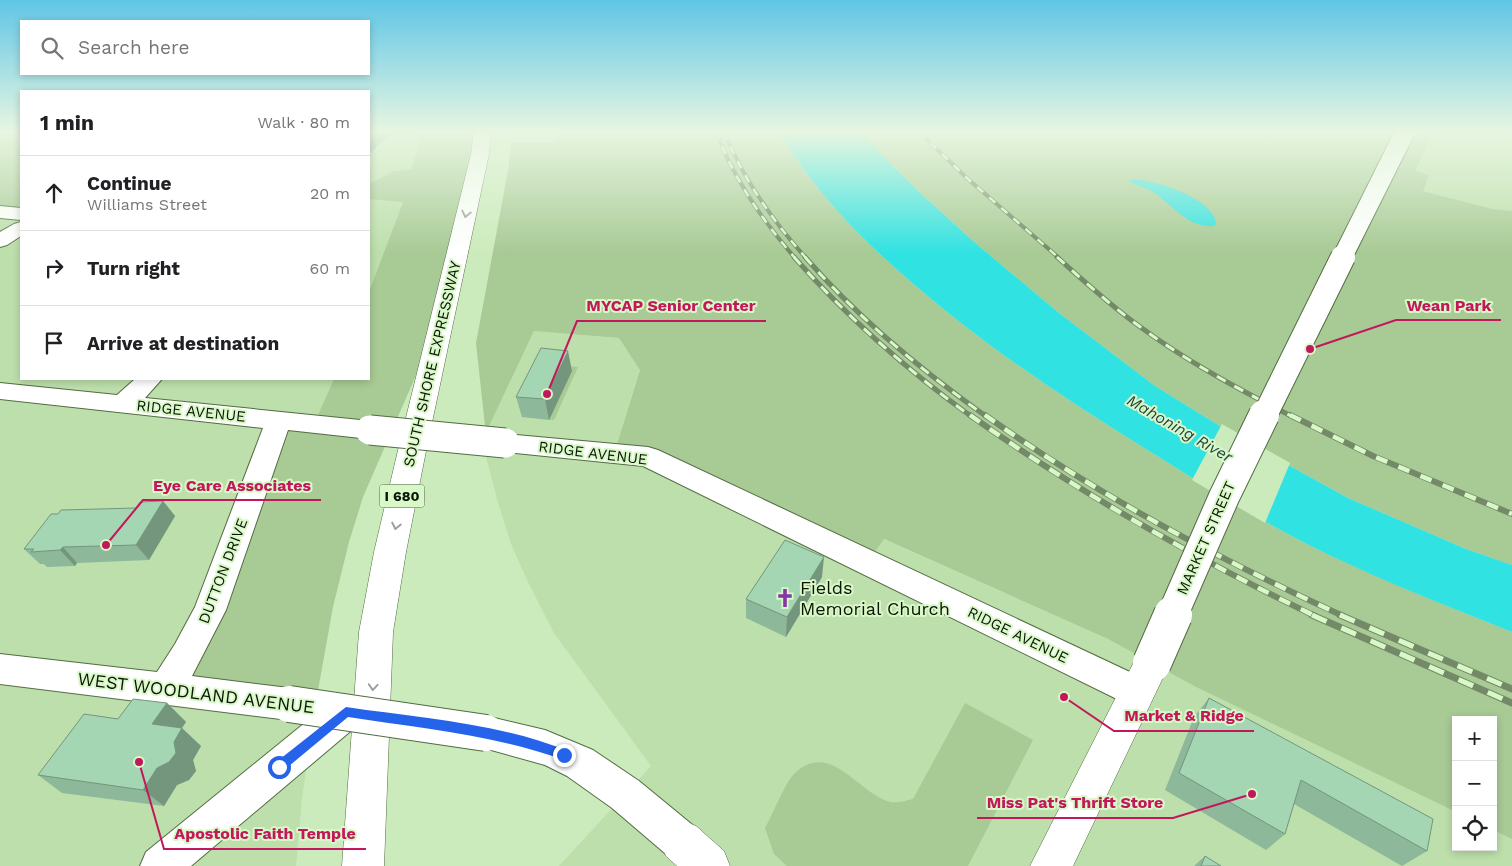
<!DOCTYPE html>
<meta charset="utf-8">
<style>
:root{--surface:#fff;--page:#f2f2f2;--text:#202124;--muted:#757577;--line:#e0e0e0}
body{margin:0;font-family:"Work Sans",sans-serif;background:var(--page);color:var(--text)}
.controls{position:absolute;right:15px;bottom:15px;display:grid;overflow:hidden;border-radius:0px;box-shadow:0 2px 8px #0003}
.controls button{width:45px;height:45px;display:grid;place-items:center;padding:0;border:0;border-bottom:1px solid var(--line);background:var(--surface);color:var(--text);font:25px sans-serif}
.stop{position:absolute;width:15px;height:15px;margin:-11px;border:4px solid #2563eb;border-radius:50%;background:#fff}
.stop.end{background:#2563eb;border-color:#fff;box-shadow:0 1px 5px #0008}
.list{margin:0;padding:0;list-style:none}
h2{display:flex;justify-content:space-between;align-items:center;height:65px;margin:0;padding:0 20px;font-size:21px}
h2 small{font-size:16px;font-weight:400;color:var(--muted)}
.list li{display:grid;grid-template-columns:32px 1fr auto;gap:15px;align-items:center;box-sizing:border-box;height:75px;padding:0 20px;border-top:1px solid var(--line)}
.list b{display:block;font-size:19px;white-space:nowrap}
.list p{margin:0;font-size:16px;white-space:nowrap;color:var(--muted)}
.list em{font-size:16px;font-style:normal;color:var(--muted)}
.icon{flex:none;width:28px;height:28px;fill:none;stroke:currentColor;stroke-width:2;stroke-linecap:round;stroke-linejoin:round}
.map{position:relative;flex:none;width:1512px;height:866px;overflow:hidden}
.search{position:absolute;background:var(--surface);box-shadow:0 2px 8px #0003;left:20px;top:20px;width:350px;height:55px;display:flex;align-items:center;gap:12px;box-sizing:border-box;padding:0 18px;border-radius:0px;color:var(--muted);font-size:19px}
.panel{position:absolute;background:var(--surface);box-shadow:0 2px 8px #0003;left:20px;top:90px;width:350px;height:290px;border-radius:0px}
.map>svg:first-child{display:block}
</style>
<div class="map">
<svg width="1512" height="866" viewBox="0 0 1512 866">
<rect width="100%" height="100%" fill="#ccebbc"/>
<!-- built -->
<g fill="#bddfab">
<polygon points="369,132 423,132 403,202 369,292"/>
<polygon points="1432,132 1512,132 1512,211 1493,209 1423,191 1416,172"/>
<polygon points="0,206 21,208 21,379 334,379 314,424 315,707 302,799 296,866 0,866"/>
<polygon points="534,331 619,338 640,369 614,454 648,457 867,562 883,539 1108,639 1196,687 1456,812 1456,847 1493,847 1493,830 1512,839 1512,866 559,866 651,766 554,633 528,582 511,544 497,499 482,441"/>
</g>
<!-- green -->
<g fill="#a8ca95">
<polygon points="0,132 21,132 21,208 0,206"/>
<polygon points="423,132 482,132 482,137 444,311 363,497 349,542 333,607 315,707 165,689 279,420 314,424 334,379 369,379 369,292 403,202 369,199 369,184 394,171 411,170"/>
<path d="M567,132H780C808,183 850,227 893,266C969,335 1054,392 1141,446C1195,479 1248,514 1305,543C1372,576 1442,604 1512,632V839L1493,830V720H1456V812L1196,687L1108,639L884,539L867,563L648,457L614,454L640,370L619,338L534,331L482,441L485,426L476,343L509,165L511,142H551Z"/>
<polygon points="860,132 1432,132 1416,171 1429,175 1423,191 1493,209 1512,211 1512,565 1466,549 1348,498 1241,439 1155,386 1059,313 973,241 917,190"/>
<polygon points="548,365 578,367 554,420 549,420"/>
<path d="M965,703L1033,740L968,866H787L774,854L765,828C772,816 785,783 794,774C829,740 856,790 887,801C896,804 904,801 913,799Z"/>
</g>
<!-- water -->
<g fill="#31e2e2">
<path d="M780,132H860L917,190L973,241L1059,313L1155,386L1241,439L1348,498L1466,549L1512,565V632C1442,604 1372,577 1305,543C1248,514 1195,479 1141,446C1054,392 969,335 893,266C850,227 808,183 780,132Z"/>
<path d="M1134,179C1157,181 1210,197 1216,222L1215,226C1187,228 1174,206 1153,192C1146,187 1136,186 1128,181Z"/>
</g>
<!-- pier -->
<polygon fill="#ccebbc" points="1222,424 1290,463 1265,523 1192,480"/>
<g fill="none" stroke-linecap="round" stroke-linejoin="round">
<!-- minor casing -->
<g stroke="#526c42" stroke-width="2">
<g id="minor">
<polygon points="0,206 21,208 21,220 0,218"/>
<polygon points="21,222 21,236 7,245 0,247 0,232 14,224"/>
<polygon points="135,379 162,379 145,398 370,421 379,424 383,430 379,436 370,439 288,430 226,610 192,676 289,688 301,692 307,704 301,716 289,720 0,684 0,654 157,672 175,644 195,607 263,428 0,399 0,383 117,395"/>
<polygon points="505,434 648,447 658,450 1149,681 1154,692 1149,703 1137,708 1125,703 643,466 505,452 496,450 492,443 496,436"/>
<polygon points="346,695 359,700 364,712 359,724 191,866 140,866 146,852 333,700"/>
<polygon points="486,716 545,730 593,750 639,781 695,827 701,841 695,855 681,861 667,855 612,808 567,776 545,765 473,745 468,733 473,721"/>
</g>
</g>
<!-- major casing -->
<g stroke="#526c42" stroke-width="1">
<g id="major">
<polygon points="1152,647 1165,652 1170,663 1073,866 1030,866 1139,652"/>
<polygon points="681,820 696,826 724,851 730,866 677,866 666,856 660,841 666,826"/>
</g>
</g>
<!-- highway casing -->
<g stroke="#526c42" stroke-width="1">
<polygon id="highway" points="474,132 491,132 489,154 427,446 406,552 393,632 384,866 342,866 359,632 374,552 399,446 471,154"/>
</g>
<!-- minor -->
<use href="#minor" fill="#fff" fill-rule="evenodd"/>
<!-- major -->
<use href="#major" fill="#fff" fill-rule="evenodd"/>
<!-- highway -->
<use href="#highway" fill="#fff" fill-rule="evenodd"/>
<!-- rail-far3 casing -->
<g stroke="#738968" stroke-width="4">
<g id="rail-far3">
<path d="M716,132C734,179 762,220 795,258"/>
<path d="M724,132C744,180 772,220 806,258"/>
<polyline points="919,132 968,179 1059,258"/>
</g>
</g>
<!-- rail-far2 casing -->
<g stroke="#738968" stroke-width="5">
<g id="rail-far2">
<path d="M794,257C847,317 907,370 972,417"/>
<path d="M805,257C858,318 921,370 987,417"/>
<path d="M1057,257C1084,281 1110,305 1139,326C1186,361 1240,390 1293,417"/>
</g>
</g>
<!-- rail-far1 casing -->
<g stroke="#738968" stroke-width="6">
<g id="rail-far1">
<path d="M970,415C1079,493 1195,558 1315,616"/>
<path d="M985,415C1097,495 1219,559 1343,616"/>
<polyline points="1290,415 1373,456 1512,514"/>
</g>
</g>
<!-- rail casing -->
<g stroke="#738968" stroke-width="7">
<g id="rail">
<polyline points="1312,615 1512,703"/>
<polyline points="1340,615 1512,689"/>
</g>
</g>
<!-- rail-far3 -->
<use href="#rail-far3" stroke="#d9f8c8" stroke-width="2.5" stroke-dasharray="8" stroke-linecap="butt"/>
<!-- rail-far2 -->
<use href="#rail-far2" stroke="#d9f8c8" stroke-width="3" stroke-dasharray="10" stroke-linecap="butt"/>
<!-- rail-far1 -->
<use href="#rail-far1" stroke="#d9f8c8" stroke-width="4.5" stroke-dasharray="12" stroke-linecap="butt"/>
<!-- rail -->
<use href="#rail" stroke="#d9f8c8" stroke-width="5" stroke-dasharray="16" stroke-linecap="butt"/>
<!-- minor-bridge-far1 casing -->
<g stroke="#526c42" stroke-width="31" stroke-linecap="butt">
<polyline id="minor-bridge-far1" points="370,430 505,443"/>
</g>
<!-- minor-bridge casing -->
<g stroke="#526c42" stroke-width="38" stroke-linecap="butt">
<polyline id="minor-bridge" points="289,704 486,733"/>
</g>
<!-- major-bridge-far3 casing -->
<g stroke="#526c42" stroke-width="21" stroke-linecap="butt">
<polyline id="major-bridge-far3" points="1342,258 1405,132"/>
</g>
<!-- major-bridge-far2 casing -->
<g stroke="#526c42" stroke-width="26" stroke-linecap="butt">
<polyline id="major-bridge-far2" points="1264,417 1343,257"/>
</g>
<!-- major-bridge-far1 casing -->
<g stroke="#526c42" stroke-width="32" stroke-linecap="butt">
<polyline id="major-bridge-far1" points="1172,616 1224,497 1264,415"/>
</g>
<!-- major-bridge casing -->
<g stroke="#526c42" stroke-width="40" stroke-linecap="butt">
<polyline id="major-bridge" points="1152,663 1173,615"/>
</g>
<!-- minor-bridge-far1 -->
<use href="#minor-bridge-far1" stroke="#fff" stroke-width="29"/>
<!-- minor-bridge -->
<use href="#minor-bridge" stroke="#fff" stroke-width="36"/>
<!-- major-bridge-far3 -->
<use href="#major-bridge-far3" stroke="#fff" stroke-width="19"/>
<!-- major-bridge-far2 -->
<use href="#major-bridge-far2" stroke="#fff" stroke-width="24"/>
<!-- major-bridge-far1 -->
<use href="#major-bridge-far1" stroke="#fff" stroke-width="30"/>
<!-- major-bridge -->
<use href="#major-bridge" stroke="#fff" stroke-width="38"/>
</g>
<!-- wall -->
<g fill="#8db89a">
<polygon points="572,371 549,420 522,417 516,397"/>
<polygon points="163,501 175,516 149,560 77,563 75,566 47,567 44,564 40,564 24,549 58,514 136,508"/>
<polygon points="822,577 786,637 746,618 746,599"/>
<polygon points="1209,698 1427,851 1402,866 1294,804 1285,834 1266,850 1165,790 1194,717"/>
<polygon points="167,703 186,722 181,728 201,746 193,760 196,771 189,780 177,785 164,806 62,793 38,775 118,719"/>
<polygon points="1205,856 1221,866 1194,866"/>
</g>
<!-- shaded-wall -->
<g fill="#73967d">
<polygon points="369,132 392,132 369,154"/>
<polygon points="568,351 572,371 549,420 545,399"/>
<polygon points="163,501 175,516 149,560 136,545"/>
<polygon points="63,547 77,563 75,566 60,550"/>
<polygon points="824,557 822,577 786,637 787,617"/>
<polygon points="167,703 186,722 172,743 152,724"/>
<polygon points="182,728 201,746 193,760 196,771 189,780 177,785 164,806 143,790"/>
</g>
<!-- building -->
<g fill="#a4d6b3" stroke="#73967d">
<polygon points="541,348 568,351 545,399 516,397"/>
<polygon points="163,501 136,545 63,547 60,550 31,552 34,549 24,549 51,514 58,514 61,510 136,508 140,502"/>
<polygon points="785,540 824,557 787,617 746,599"/>
<polygon points="1209,698 1433,819 1427,851 1301,780 1285,834 1179,773"/>
<polygon points="133,699 167,703 152,724 182,728 174,742 176,753 169,762 157,768 143,790 38,775 84,714 118,719"/>
<polygon points="1205,856 1221,866 1201,866"/>
</g>
<!-- one-way arrows -->
<defs><path id="oneway-chevron" d="M-2-3.5L2.5 0L-2 3.5" fill="none" stroke-width="1.6" stroke-linecap="round" stroke-linejoin="round" transform="scale(1.25)"/></defs>
<g stroke="#9da19b">
<use href="#oneway-chevron" transform="translate(466 214) rotate(103)"/>
<use href="#oneway-chevron" transform="translate(396 526) rotate(102)"/>
<use href="#oneway-chevron" transform="translate(373 687) rotate(94)"/>
</g>
<!-- sky -->
<linearGradient id="sky" x2="0" y2="1"><stop stop-color="#5fc6e6"/><stop offset="0.52" stop-color="#e8f6e1"/><stop offset="1" stop-color="#e8f6e1" stop-opacity="0"/></linearGradient>
<rect width="1512" height="253" fill="url(#sky)"/>
<!-- route -->
<path fill="#2563eb" d="M346,707C420,718 498,723 568,751L569,755L568,759L564,760C494,735 420,728 348,717L283,771L279,772L275,771L273,767L275,763Z"/>
<!-- icons -->
<defs>
<g id="church-bare" transform="scale(1.5)"><path d="M-1.2-6h2.4v3.5h3.3v2.4h-3.3V6h-2.4V-.1h-3.3v-2.4h3.3Z" fill="#8536a6" stroke="#d9f8c8" stroke-width="2.5" paint-order="stroke"/></g>
</defs>
<g fill-rule="evenodd">
<use href="#church-bare" x="785" y="598"/>
</g>
<g text-anchor="middle" stroke-width="4" stroke-linejoin="round" paint-order="stroke">
<!-- shield labels -->
<rect fill="#d9f8c8" stroke="#495940" stroke-width="1" x="379.5" y="484.5" width="45" height="23" rx="4"/>
<g font-size="14" font-weight="bold" fill="#0b1505">
<text x="402" y="501">I 680</text>
</g>
<!-- street labels -->
<g font-size="15" fill="#0b1505" stroke="#d9f8c8">
<text transform="translate(432 364) rotate(-77)" y="5">SOUTH SHORE EXPRESSWAY</text>
<text transform="translate(191 411) rotate(6)" y="5">RIDGE AVENUE</text>
<text transform="translate(593 453) rotate(7)" y="5">RIDGE AVENUE</text>
<text transform="translate(1206 538) rotate(-66)" y="5">MARKET STREET</text>
<text transform="translate(223 571) rotate(-69)" y="5">DUTTON DRIVE</text>
<text transform="translate(1018 635) rotate(26)" y="5">RIDGE AVENUE</text>
</g>
<!-- water labels -->
<g font-size="16" font-style="italic" fill="#274242" stroke="#d9f8c8">
<text transform="translate(1180 428) rotate(30)" y="6">Mahoning River</text>
</g>
<!-- near-poi labels -->
<g font-size="18" fill="#0b1505" stroke="#d9f8c8" text-anchor="start">
<text x="800" y="594">Fields<tspan x="800" dy="21">Memorial Church</tspan></text>
</g>
<!-- near-street labels -->
<g font-size="18" fill="#0b1505" stroke="#d9f8c8">
<text transform="translate(196 693) rotate(7)" y="6">WEST WOODLAND AVENUE</text>
</g>
</g>
<!-- callouts -->
<path fill="none" stroke="#c2185b" stroke-width="2" d="M1310 349L1396 320H1501M547 394L577 321H766M106 545L143 500H321M1064 697L1114 731H1254M1252 794L1173 818H977M139 762L164 849H366"/>
<g fill="#c2185b" stroke="#d9f8c8" stroke-width="2">
<circle cx="1310" cy="349" r="5"/>
<circle cx="547" cy="394" r="5"/>
<circle cx="106" cy="545" r="5"/>
<circle cx="1064" cy="697" r="5"/>
<circle cx="1252" cy="794" r="5"/>
<circle cx="139" cy="762" r="5"/>
</g>
<g font-size="16" text-anchor="middle" font-weight="bold" fill="#c2185b" stroke="#d9f8c8" stroke-width="4" stroke-linejoin="round" paint-order="stroke">
<text x="1449" y="311">Wean Park</text>
<text x="671" y="311">MYCAP Senior Center</text>
<text x="232" y="491">Eye Care Associates</text>
<text x="1184" y="721">Market &amp; Ridge</text>
<text x="1075" y="808">Miss Pat's Thrift Store</text>
<text x="265" y="839">Apostolic Faith Temple</text>
</g>
</svg>
<div class="controls">
<button>+</button>
<button>−</button>
<button><svg class="icon" aria-label="locate" viewBox="0 0 24 24"><circle cx="12" cy="12" r="6"/><path d="M12 2v4M12 18v4M2 12h4M18 12h4"/></svg></button>
</div>
<div class="stop" style="left:279px;top:767px"></div>
<div class="stop end" style="left:564px;top:755px"></div>
<div class="search"><svg class="icon" aria-label="search" viewBox="0 0 24 24"><circle cx="10" cy="10" r="6"/><path d="M15 15l6 6"/></svg>Search here</div>
<section class="panel">
<h2>1 min<small>Walk · 80 m</small></h2>
<ul class="list">
<li><svg class="icon" aria-label="ahead" viewBox="0 0 24 24"><path d="M12 20V5M6 11l6-6 6 6"/></svg><div><b>Continue</b><p>Williams Street</p></div><em>20 m</em></li>
<li><svg class="icon" aria-label="right" viewBox="0 0 24 24"><path d="M7 20v-9h11M14 6l5 5-5 5"/></svg><div><b>Turn right</b></div><em>60 m</em></li>
<li><svg class="icon" aria-label="arrive" viewBox="0 0 24 24"><path d="M6 21V4h12l-3 4 3 4H6"/></svg><div><b>Arrive at destination</b></div></li>
</ul>
</section>
</div>
